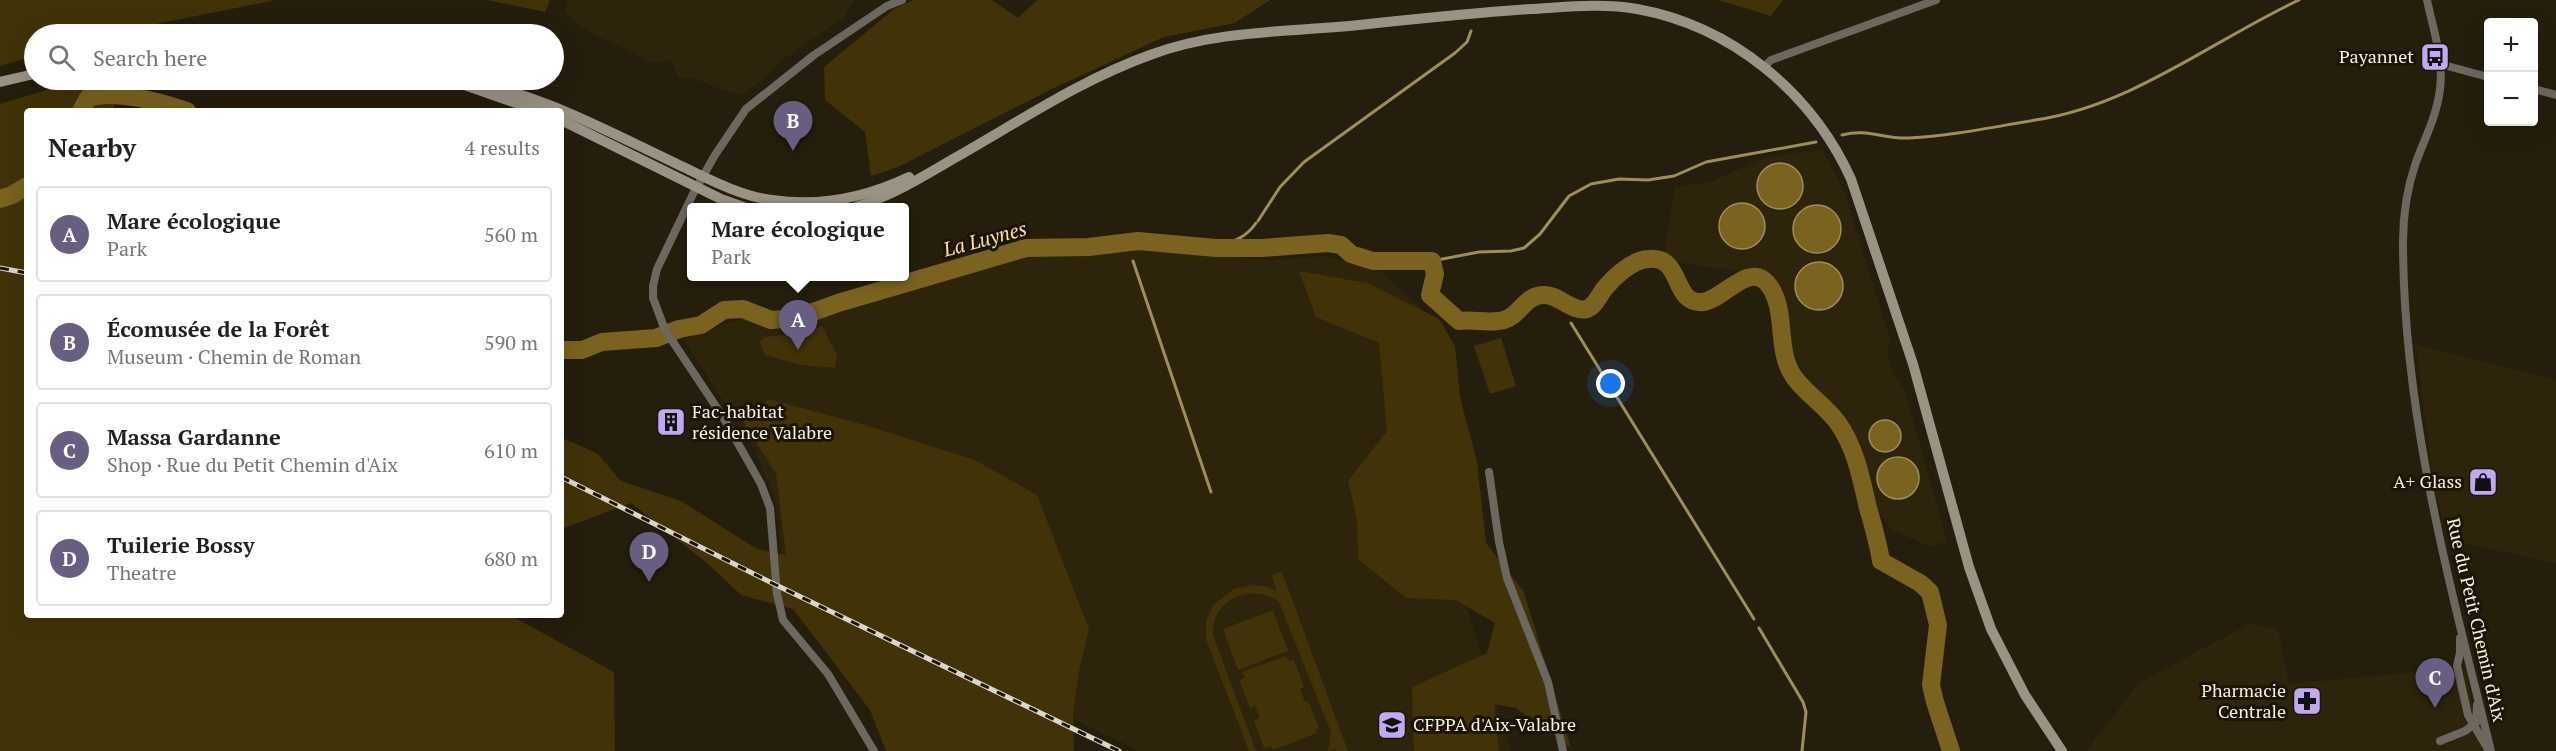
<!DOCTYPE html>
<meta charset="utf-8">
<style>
:root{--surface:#fff;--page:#f2f2f2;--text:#202124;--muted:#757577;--line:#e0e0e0;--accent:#685e81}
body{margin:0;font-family:"PT Serif",serif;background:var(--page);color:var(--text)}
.controls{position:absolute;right:18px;top:18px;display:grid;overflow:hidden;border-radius:6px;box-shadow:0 6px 24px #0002}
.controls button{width:54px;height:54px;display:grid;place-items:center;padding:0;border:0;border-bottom:2px solid var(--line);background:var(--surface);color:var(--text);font:30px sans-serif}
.you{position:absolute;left:1611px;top:384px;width:21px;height:21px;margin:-15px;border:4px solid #fff;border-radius:50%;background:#1a73e8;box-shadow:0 0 0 9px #1a73e833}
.badge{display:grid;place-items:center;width:39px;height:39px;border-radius:50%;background:var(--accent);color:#fff;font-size:20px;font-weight:700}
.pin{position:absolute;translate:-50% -50px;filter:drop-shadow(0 2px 3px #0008)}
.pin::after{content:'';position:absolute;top:32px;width:21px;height:18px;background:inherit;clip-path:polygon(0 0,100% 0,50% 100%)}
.popup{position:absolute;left:687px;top:203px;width:222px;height:78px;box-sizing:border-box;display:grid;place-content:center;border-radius:6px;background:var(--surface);filter:drop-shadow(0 2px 4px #0005);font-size:20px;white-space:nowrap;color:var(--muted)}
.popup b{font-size:22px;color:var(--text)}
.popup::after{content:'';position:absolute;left:50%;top:100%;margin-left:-12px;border:12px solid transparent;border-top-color:var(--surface)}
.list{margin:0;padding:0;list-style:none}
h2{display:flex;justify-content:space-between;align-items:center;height:78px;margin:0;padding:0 24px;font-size:26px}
h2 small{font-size:20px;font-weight:400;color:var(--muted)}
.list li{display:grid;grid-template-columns:39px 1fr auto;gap:18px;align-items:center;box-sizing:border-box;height:96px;margin:0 12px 12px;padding:0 12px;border:2px solid var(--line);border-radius:6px}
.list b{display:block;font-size:22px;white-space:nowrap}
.list p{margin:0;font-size:20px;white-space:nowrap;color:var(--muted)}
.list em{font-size:20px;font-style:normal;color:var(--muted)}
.icon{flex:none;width:33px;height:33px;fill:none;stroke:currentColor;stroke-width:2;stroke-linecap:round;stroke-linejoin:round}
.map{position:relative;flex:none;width:2556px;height:751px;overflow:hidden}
.search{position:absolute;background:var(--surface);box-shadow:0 6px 24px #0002;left:24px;top:24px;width:540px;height:66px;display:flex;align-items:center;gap:15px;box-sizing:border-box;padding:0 21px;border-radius:33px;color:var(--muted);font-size:22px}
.panel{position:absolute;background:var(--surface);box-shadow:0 6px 24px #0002;left:24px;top:108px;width:540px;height:510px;border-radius:6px}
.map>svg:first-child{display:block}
</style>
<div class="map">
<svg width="2556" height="751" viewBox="0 0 2556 751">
<rect width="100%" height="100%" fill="#251e0c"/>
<!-- built -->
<g fill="#2e240b">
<polygon points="568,0 855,0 844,18 781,61 768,76 741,96 694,79 679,77 670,60 653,63 587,31 565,12"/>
<polygon points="1822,149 1844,191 1890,339 1887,350 1893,374 1904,388 1947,541 1930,547 1891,529 1876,509 1850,433 1830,404 1805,375 1789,343 1769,284 1763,278 1743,272 1663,260 1675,187 1710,182 1767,157"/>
<polygon points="1144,249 1270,260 1327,256 1383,273 1434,321 1430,487 1511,751 1139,751 783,577 777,505 755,450 683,339 740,319 786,327 1031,253 1105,253"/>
<polygon points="2416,345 2556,380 2556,563 2448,540 2433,482"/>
<polygon points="2249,624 2278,629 2289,684 2465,667 2482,751 2086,751 2140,682"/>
</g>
<!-- green -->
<g fill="#413208">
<polygon points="0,0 276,0 106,34 34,34 34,56 0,66"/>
<polygon points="487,0 550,0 545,12"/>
<polygon points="914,0 992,0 1018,18 1037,0 1270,0 1235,23 1164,37 1052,89 898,167 871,176 865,132 825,100 824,67 894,9"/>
<polygon points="1718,0 1783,0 1771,16"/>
<polygon points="79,80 114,80 114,111 27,111 27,615 510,615 614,672 615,751 0,751 0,104"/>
<polygon points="1299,271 1367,283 1439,319 1455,346 1460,397 1477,462 1486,543 1524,592 1571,748 1516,708 1494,704 1499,751 1414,751 1412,687 1487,653 1495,623 1456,600 1406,598 1358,559 1357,520 1348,481 1387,431 1379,343 1316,317"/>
<polygon points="822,326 837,355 835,368 801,365 765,355 760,342 764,337 797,334"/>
<polygon points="1501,338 1516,386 1490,394 1474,346"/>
<polygon points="769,399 865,425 975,460 1037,495 1089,629 1079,671 1073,714 1074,751 886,751 870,710 793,609 741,595 707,563 631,503 561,529 561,437 598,454 621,481 681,501 757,549 786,555 776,474 743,421"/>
<path d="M1282,572L1348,751H1337L1336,749L1328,751L1331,732L1279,602C1252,582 1211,599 1213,635L1256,751H1249L1206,639V621L1214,604L1234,589L1252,585L1269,587L1277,591L1271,575Z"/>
<polygon points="1273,610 1288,651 1238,670 1223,629"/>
<polygon points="1286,656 1289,661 1294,660 1304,687 1300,689 1305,702 1308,701 1319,728 1316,729 1317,733 1273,750 1271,746 1264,748 1254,721 1260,718 1255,706 1250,708 1239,680 1245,678 1242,672"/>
</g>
<!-- water -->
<g fill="#7a621f" stroke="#9f8d5b" stroke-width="1.5">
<circle cx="1780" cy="186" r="23"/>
<circle cx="1742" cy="226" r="23"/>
<circle cx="1817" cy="229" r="24"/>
<circle cx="1819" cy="286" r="24"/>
<circle cx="1885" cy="436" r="16"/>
<circle cx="1898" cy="478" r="21"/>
</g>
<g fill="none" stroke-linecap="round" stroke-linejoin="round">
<!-- stream -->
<g stroke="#9f8d5b" stroke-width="3">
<path d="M1842,135C1868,128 1882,139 1909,138C1951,136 1993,127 2035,120C2132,106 2213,40 2299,0"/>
<polyline points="1258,221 1280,187 1304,162 1455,53 1467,42 1471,31"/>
<path d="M1216,248C1232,242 1246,238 1256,223"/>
<polyline points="1133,261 1211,492"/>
<polyline points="1432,261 1479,252 1511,251 1524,248 1540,234 1569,196 1591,184 1619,179 1648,180 1674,176 1706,162 1816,142"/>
<polyline points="1554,296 1560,306"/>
<polyline points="1571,323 1754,619"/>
<polyline points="1759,628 1803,702 1806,712 1802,751"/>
</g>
<!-- river -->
<g stroke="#7a621f" stroke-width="18">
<path d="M81,111L88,98C114,89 161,102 187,111"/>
<polyline points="0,199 12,195 27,186"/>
<path d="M561,350H582L602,342L656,338L679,329L701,325L724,310L743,309L771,320L797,318L838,303L1026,248L1089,247L1138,241L1216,248H1262L1328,243L1341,245L1351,254L1373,261H1432L1435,274L1430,295L1459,321C1474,319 1490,324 1504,320C1521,315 1525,294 1545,295C1559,295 1573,313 1587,309C1595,306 1599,296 1604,289C1614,277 1632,260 1648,259C1684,255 1671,305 1703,302C1722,300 1749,262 1767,283C1789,309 1774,349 1794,377C1805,393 1825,405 1838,423C1856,449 1861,478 1868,508C1873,525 1878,542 1881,561L1920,583L1930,592L1938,625L1931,685L1935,702L1951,751"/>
</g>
<!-- minor -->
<g stroke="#6c6860" stroke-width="8">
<path d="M2427,0C2433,29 2444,60 2440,89C2437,115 2425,138 2416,162C2407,188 2403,215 2403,242C2403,415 2450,585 2491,751"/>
<polyline points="2440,64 2488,77"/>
<polyline points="1765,66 1771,60 1936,0"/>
<polyline points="2534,89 2556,95"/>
<polyline points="1489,472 1499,542 1507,578 1548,682 1563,751"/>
<polyline points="2460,638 2460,653 2457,666 2468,715 2489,751"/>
<polyline points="2440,741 2465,731 2476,723 2477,705"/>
<polyline points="874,751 828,674 783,620 777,594 770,508 761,484 723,417 665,330 653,298 653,286 657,269 694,192 715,155 746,109 814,55 887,6 902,0"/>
</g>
<!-- secondary -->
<g stroke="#999384" stroke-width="10">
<polyline points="450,80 539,111"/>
<path d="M464,80C538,93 607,131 675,163C705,177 739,196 772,200C820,207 867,197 909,177"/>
<polyline points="0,82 34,74"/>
<polyline points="561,120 721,199 746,208"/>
<path d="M853,208C889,197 921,178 953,159C1017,123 1080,80 1150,55C1216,30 1290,32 1359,25C1416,19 1474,13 1531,9C1566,7 1602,3 1637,9C1732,26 1812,93 1851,179L1913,364L1969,567L1991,629L2025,695L2062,751"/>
</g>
<!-- rail casing -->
<g stroke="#dbd6ca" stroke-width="5">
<g id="rail">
<polyline points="0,268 27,273"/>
<polyline points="561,477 774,584 1119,751"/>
</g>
</g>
<!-- rail -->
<use href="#rail" stroke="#1c1504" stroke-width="3" stroke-dasharray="9" stroke-linecap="butt"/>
</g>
<!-- icons -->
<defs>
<g id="bus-square" transform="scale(1.5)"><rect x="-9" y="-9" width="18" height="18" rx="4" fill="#c0a8f3" stroke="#1c1504"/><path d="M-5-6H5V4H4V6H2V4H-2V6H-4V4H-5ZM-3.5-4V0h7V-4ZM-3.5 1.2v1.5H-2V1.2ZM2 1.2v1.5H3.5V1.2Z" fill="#111"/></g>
<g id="building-square" transform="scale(1.5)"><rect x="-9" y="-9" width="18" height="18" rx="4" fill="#c0a8f3" stroke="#1c1504"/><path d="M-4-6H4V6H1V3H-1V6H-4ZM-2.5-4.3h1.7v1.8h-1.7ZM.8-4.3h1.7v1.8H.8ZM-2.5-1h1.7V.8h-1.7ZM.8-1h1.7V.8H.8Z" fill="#111"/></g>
<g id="shop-square" transform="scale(1.5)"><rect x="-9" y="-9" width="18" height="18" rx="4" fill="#c0a8f3" stroke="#1c1504"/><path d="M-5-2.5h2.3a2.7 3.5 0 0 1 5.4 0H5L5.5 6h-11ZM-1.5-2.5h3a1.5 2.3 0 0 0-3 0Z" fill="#111"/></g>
<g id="pharmacy-square" transform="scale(1.5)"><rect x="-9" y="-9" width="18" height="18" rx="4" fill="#c0a8f3" stroke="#1c1504"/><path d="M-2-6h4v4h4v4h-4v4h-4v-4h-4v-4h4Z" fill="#111"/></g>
<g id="university-square" transform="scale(1.5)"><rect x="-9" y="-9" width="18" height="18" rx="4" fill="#c0a8f3" stroke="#1c1504"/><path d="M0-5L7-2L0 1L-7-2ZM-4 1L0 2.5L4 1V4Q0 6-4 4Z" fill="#111"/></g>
</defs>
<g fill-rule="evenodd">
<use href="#bus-square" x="2435" y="57"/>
<use href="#building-square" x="671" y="422"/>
<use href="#shop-square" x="2483" y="482"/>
<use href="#pharmacy-square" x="2307" y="701"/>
<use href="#university-square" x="1392" y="725"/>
</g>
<g text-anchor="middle" stroke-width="6" stroke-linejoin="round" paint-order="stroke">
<!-- poi labels -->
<g font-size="18" fill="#f6f1e6" stroke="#1c1504" text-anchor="end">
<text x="2414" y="63">Payannet</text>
<text x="692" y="418" text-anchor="start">Fac-habitat<tspan x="692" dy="21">résidence Valabre</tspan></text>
<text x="2462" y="488">A+ Glass</text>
<text x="2286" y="697">Pharmacie<tspan x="2286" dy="21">Centrale</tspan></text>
<text x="1413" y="731" text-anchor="start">CFPPA d'Aix-Valabre</text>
</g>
<!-- street labels -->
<g font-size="18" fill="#f6f1e6" stroke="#1c1504">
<text transform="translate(2476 620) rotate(77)" y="6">Rue du Petit Chemin d'Aix</text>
</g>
<!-- water labels -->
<g font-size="20" font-style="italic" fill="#f9e0a1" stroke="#1c1504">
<text transform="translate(985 239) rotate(-15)" y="7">La Luynes</text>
</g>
</g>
</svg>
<div class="controls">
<button>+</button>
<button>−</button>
</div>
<div class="you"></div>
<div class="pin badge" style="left:798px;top:350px">A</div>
<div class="popup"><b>Mare écologique</b>Park</div>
<div class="pin badge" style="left:793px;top:151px">B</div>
<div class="pin badge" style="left:2435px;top:708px">C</div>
<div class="pin badge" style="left:649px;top:582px">D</div>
<div class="search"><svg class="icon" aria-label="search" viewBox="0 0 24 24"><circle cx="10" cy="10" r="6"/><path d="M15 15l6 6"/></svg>Search here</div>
<section class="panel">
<h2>Nearby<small>4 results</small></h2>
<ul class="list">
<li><span class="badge">A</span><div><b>Mare écologique</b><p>Park</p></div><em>560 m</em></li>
<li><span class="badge">B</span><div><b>Écomusée de la Forêt</b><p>Museum · Chemin de Roman</p></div><em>590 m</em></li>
<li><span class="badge">C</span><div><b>Massa Gardanne</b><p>Shop · Rue du Petit Chemin d'Aix</p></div><em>610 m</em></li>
<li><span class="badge">D</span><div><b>Tuilerie Bossy</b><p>Theatre</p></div><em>680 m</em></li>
</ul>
</section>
</div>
